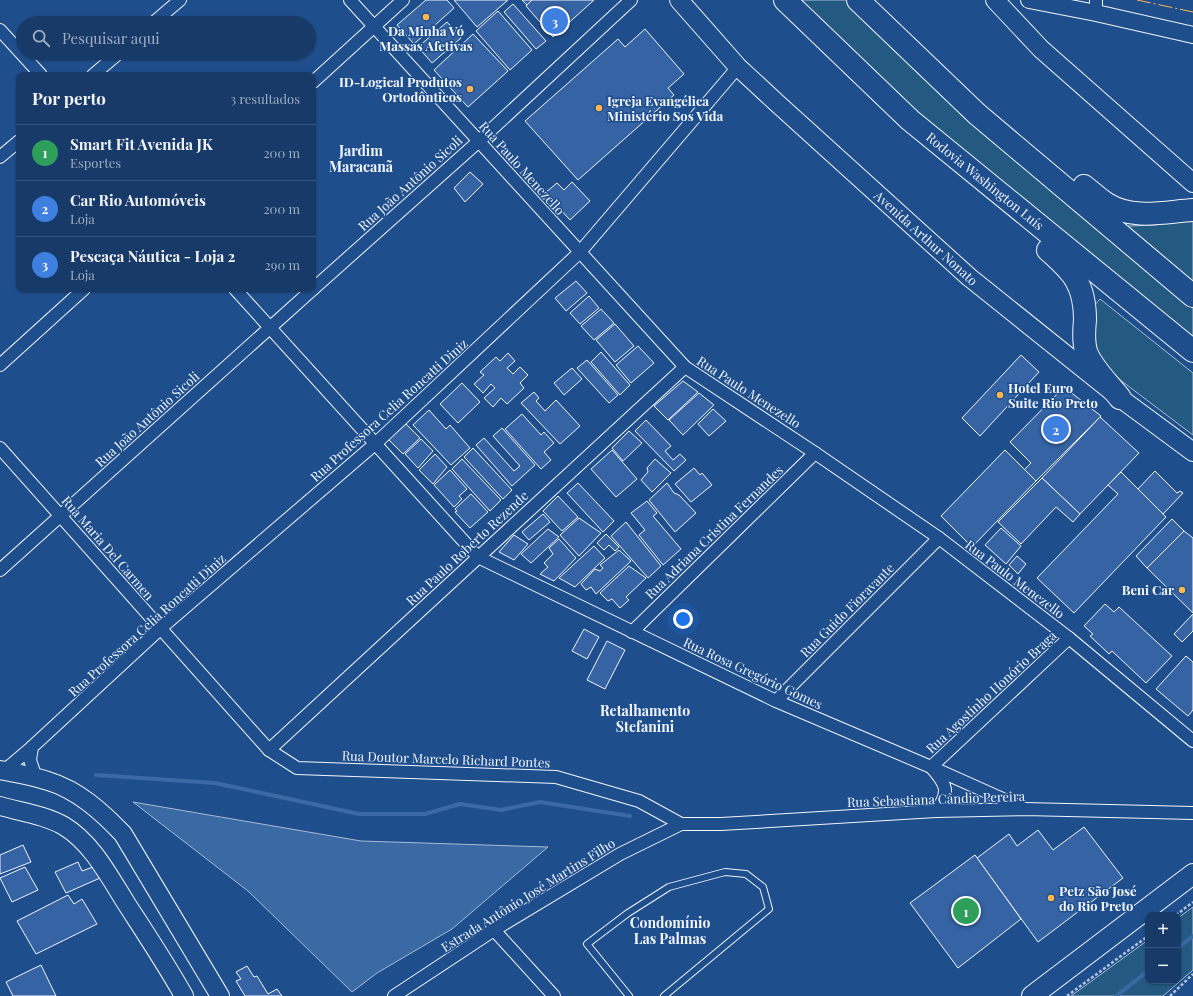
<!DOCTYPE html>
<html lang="pt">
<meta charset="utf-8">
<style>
:root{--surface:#173a69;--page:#244571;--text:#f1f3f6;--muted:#9eadc0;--line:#36547d;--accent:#8c9099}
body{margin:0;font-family:"Playfair Display",serif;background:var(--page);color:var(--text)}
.controls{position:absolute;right:12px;bottom:12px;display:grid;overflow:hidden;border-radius:8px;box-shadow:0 1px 3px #0004}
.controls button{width:36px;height:36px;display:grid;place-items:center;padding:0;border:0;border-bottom:1px solid var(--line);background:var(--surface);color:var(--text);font:20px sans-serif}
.you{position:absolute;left:683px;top:619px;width:14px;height:14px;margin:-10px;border:3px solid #fff;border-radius:50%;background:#1a73e8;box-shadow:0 0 0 6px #1a73e833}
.badge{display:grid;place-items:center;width:26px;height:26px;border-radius:50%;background:var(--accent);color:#fff;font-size:13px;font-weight:700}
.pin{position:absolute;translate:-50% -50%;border:2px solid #fff;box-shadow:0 1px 4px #0006}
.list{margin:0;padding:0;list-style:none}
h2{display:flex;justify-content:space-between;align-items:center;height:52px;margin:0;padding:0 16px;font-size:17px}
h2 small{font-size:13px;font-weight:400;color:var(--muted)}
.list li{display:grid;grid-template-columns:26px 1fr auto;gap:12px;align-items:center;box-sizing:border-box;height:56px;padding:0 16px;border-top:1px solid var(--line)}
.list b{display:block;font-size:15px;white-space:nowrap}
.list p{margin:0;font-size:13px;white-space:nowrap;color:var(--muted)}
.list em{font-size:13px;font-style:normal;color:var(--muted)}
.icon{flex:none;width:22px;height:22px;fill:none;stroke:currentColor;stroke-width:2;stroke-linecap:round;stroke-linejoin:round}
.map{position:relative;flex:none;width:1193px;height:996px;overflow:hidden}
.search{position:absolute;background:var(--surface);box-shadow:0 1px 3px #0004;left:16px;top:16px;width:300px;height:44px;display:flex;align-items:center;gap:10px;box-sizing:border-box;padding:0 14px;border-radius:22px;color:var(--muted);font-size:15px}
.panel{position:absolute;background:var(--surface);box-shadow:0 1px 3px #0004;left:16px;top:72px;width:300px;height:220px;border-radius:8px}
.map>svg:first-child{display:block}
</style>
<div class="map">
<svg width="1193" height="996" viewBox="0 0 1193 996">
<rect width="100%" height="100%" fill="#1f4e8c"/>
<!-- green -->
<g fill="#245a82" stroke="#a8bbd7">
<polygon points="797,0 848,0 1193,306 1193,342 916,114"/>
<polygon points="1193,218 1193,281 1128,226 1155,225"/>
<polygon points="1100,299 1193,373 1193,435 1115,376 1097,355 1091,327 1094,306"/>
<polygon points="1193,907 1193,970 1163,996 1071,996 1148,940 1148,981 1178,981 1178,918"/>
</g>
<!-- water -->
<polygon fill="#3b69a3" stroke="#a8bbd7" points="133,802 361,841 548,847 452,929 377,973 352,992 248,891"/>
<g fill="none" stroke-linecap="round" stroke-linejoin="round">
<!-- stream -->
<g stroke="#3b69a3" stroke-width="4">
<polyline points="96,775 215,783 359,814 425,814 460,804 501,810 540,802 630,816"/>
<polyline points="1178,948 1193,936"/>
<polyline points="1116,996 1148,971"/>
</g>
</g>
<!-- building -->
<g fill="#3563a3" stroke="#f2f6ff">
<polygon points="426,0 447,0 454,8 414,44 397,25"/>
<polygon points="454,0 508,0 477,27"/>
<polygon points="522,0 532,0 527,5"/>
<polygon points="532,0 594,0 553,37 526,6"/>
<polygon points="513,4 546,41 536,49 504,12"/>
<polygon points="498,11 532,50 510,70 476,31"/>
<polygon points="447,22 461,38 432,63 418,47"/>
<polygon points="645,29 684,74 668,88 674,95 578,180 525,121 618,39 625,47"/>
<polygon points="473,34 508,71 468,107 434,70"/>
<polygon points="470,172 483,184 465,202 454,188"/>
<polygon points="572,182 590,201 570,220 545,193 557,183 564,190"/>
<polygon points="576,281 587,293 566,311 555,298"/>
<polygon points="589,296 599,308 580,324 570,313"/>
<polygon points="601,309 614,323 594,340 581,326"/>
<polygon points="615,324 634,346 615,362 596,340"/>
<polygon points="638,346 654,363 631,383 616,365"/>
<polygon points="601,352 630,385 620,395 591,362"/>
<polygon points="508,353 515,361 507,368 513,374 520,367 528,375 520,383 524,388 507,404 501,398 493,407 484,398 495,388 491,384 483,393 474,384 484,375 480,372 496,357 500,361"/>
<polygon points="1021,355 1039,372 980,436 962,418"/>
<polygon points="587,360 618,395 609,403 577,368"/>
<polygon points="572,368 582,379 564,395 554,383"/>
<polygon points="683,381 698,392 668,420 654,406"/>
<polygon points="462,383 480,402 458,423 440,404"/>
<polygon points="1064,387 1101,416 1036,481 1024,470 1031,463 1010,442"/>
<polygon points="534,392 539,398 536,401 545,411 556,400 580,426 560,444 521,403"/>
<polygon points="699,393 714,405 683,435 669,420"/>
<polygon points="713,409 726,421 709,436 698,424"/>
<polygon points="429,410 446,429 450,425 470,448 451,465 413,425"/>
<polygon points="522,414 541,435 544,432 554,443 544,452 551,460 541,469 505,429"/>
<polygon points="1100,417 1139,453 1080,514 1042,478"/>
<polygon points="646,420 671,446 665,451 673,460 680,454 686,460 674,471 635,431"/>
<polygon points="405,423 420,438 403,454 388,439"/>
<polygon points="502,428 535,465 512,486 476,445 484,438 514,471 520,466 493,436"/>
<polygon points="629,431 642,443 623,461 612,448"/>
<polygon points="421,439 433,451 418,468 405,454"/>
<polygon points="473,448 512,490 503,499 464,457"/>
<polygon points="612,450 637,479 616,497 591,469"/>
<polygon points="1005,450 1036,481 972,547 941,516"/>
<polygon points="435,454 447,467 433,484 419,470"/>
<polygon points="462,459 501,500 490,511 452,469"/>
<polygon points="655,459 671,473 652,492 641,480 648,472 647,468"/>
<polygon points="694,468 700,475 702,473 712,485 691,502 675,484"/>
<polygon points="450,470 467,489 459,496 462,499 454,507 434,485"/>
<polygon points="1155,471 1177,493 1180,491 1183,493 1163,514 1137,490"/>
<polygon points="1121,472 1166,517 1074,613 1037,578 1118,494 1108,485"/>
<polygon points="1042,478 1080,514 1073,522 1056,507 1021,544 998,522"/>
<polygon points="578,483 614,521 603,532 567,493"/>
<polygon points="667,483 674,493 679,495 696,513 675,532 649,500"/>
<polygon points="471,494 488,512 470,528 455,512 457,511 455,509"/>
<polygon points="558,496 578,517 562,531 543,511"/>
<polygon points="647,501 657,513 653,516 681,549 663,565 639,535 645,530 631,513"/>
<polygon points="543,514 550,522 529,540 522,532"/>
<polygon points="579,518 601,533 579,556 560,535"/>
<polygon points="1172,519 1184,531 1147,568 1136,556"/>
<polygon points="626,522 661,566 648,578 611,536"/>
<polygon points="1001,528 1021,546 1006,564 985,545"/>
<polygon points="548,529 559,537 531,563 521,554"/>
<polygon points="1184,531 1193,538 1193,613 1147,568"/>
<polygon points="606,534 619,547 615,551 609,545 604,550 597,543"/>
<polygon points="514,535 528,544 514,560 499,552"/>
<polygon points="559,539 576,558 554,581 540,574 548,567 544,563 553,554 549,548"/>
<polygon points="594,546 605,558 575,587 559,578"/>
<polygon points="619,550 631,561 596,594 591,587 586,590 581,584 595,569 600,571 603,568 600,565"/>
<polygon points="1017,556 1026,564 1018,574 1009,565"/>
<polygon points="629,566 646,578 626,597 629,600 620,608 612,599 608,601 600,593"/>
<polygon points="1105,604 1114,612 1119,607 1172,656 1146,683 1112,651 1109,654 1090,636 1093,634 1084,626"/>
<polygon points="1193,614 1193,631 1182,642 1174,634"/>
<polygon points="584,629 599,637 587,659 572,651"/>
<polygon points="607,641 625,650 605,689 587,680"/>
<polygon points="1186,656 1193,662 1193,710 1188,716 1156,689"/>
<polygon points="1084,827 1123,878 1038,942 977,858 1009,834 1017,846 1038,830 1053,850"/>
<polygon points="23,845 31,862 0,874 0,855"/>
<polygon points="975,855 1021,919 958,968 910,903"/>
<polygon points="78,862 82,871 93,867 100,878 66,893 55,872"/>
<polygon points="25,867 38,890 12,902 0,878"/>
<polygon points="68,895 74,904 82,899 97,924 36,954 17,921"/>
<polygon points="41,965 56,996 13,996 6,982"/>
<polygon points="247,966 254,977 257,976 268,994 277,989 282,996 245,996 236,981 241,979 236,972"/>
</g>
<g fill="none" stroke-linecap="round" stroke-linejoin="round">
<!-- service casing -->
<g stroke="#f2f6ff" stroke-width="8">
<polyline id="service" points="629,996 587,944 628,913 669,887 725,872 746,874 763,887 769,909 664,996"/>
</g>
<!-- minor casing -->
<g stroke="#f2f6ff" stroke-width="14">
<g id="minor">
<polyline points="350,0 685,367 815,453 939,538 1069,638 1193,741"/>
<polyline points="1096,13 1096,0"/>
<polyline points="153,23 180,0"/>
<polyline points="0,30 41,75"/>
<polyline points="93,75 119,53"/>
<polyline points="313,82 403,0"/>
<polyline points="0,157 19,141"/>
<polyline points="235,289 478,557 776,701 931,767 1025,809"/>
<polyline points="313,289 479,141 631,0"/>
<polyline points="0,365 84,289"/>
<polyline points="0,448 269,750 297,768 556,777 639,801 681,824"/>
<polyline points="0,570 313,289"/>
<polyline points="632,632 815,453"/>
<polyline points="776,701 939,538"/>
<polyline points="32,747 30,760 36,778"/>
<polyline points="269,750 685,367"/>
<polyline points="931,767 1069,638"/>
<path d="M932,768C947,785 950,792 936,811"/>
<polyline points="4,771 32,747 161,628 375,444 580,252 738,67"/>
<polyline points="494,930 554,996"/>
<polyline points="394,996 494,930 620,854 681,824 721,824 936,811 1025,809 1193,813"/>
</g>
</g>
<!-- tertiary casing -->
<g stroke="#f2f6ff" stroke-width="18">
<polyline id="tertiary" points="1029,0 1096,13 1193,35"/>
</g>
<!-- secondary casing -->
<g stroke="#f2f6ff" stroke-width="20">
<g id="secondary">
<polyline points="679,0 738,67 778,104 969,277 1120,398 1193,452"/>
<polyline points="995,0 1041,49 1193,183"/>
<path d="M0,770C16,773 33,776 48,781C78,790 102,812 123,834L220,996"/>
<path d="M0,806C21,812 45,815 64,826C92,843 109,876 126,903C146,934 166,964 184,996"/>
</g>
</g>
<!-- primary casing -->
<g stroke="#f2f6ff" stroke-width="22">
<polyline id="primary" points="1032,996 1193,874"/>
</g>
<!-- motorway casing -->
<g stroke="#f2f6ff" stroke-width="24">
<g id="motorway">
<polyline points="785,0 910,120 1193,351"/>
<polyline points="858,0 977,114 1193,296"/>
<path d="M1084,186C1092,192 1099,199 1107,204C1133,220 1164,212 1193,210"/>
<path d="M1048,250C1073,272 1085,284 1085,320C1084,330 1083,344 1087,354C1094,370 1109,384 1120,398"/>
</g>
</g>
<!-- path -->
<g stroke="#b3c4dc" stroke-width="2.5" stroke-dasharray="3 2" stroke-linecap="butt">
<polyline points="1176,915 1193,902"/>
<polyline points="1067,996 1148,936"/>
<polyline points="1170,996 1193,974"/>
</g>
<!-- service -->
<use href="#service" stroke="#1f4e8c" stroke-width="6"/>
<!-- minor -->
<use href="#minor" stroke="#1f4e8c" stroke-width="12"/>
<!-- tertiary -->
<use href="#tertiary" stroke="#1f4e8c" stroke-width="16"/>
<!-- secondary -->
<use href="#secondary" stroke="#1f4e8c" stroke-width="18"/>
<!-- primary -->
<use href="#primary" stroke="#1f4e8c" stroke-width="20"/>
<!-- motorway -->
<use href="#motorway" stroke="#1f4e8c" stroke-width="22"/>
<!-- power -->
<polyline stroke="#ffb74d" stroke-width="1" stroke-dasharray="14 3 2 3" stroke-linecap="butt" points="1137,0 1193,12"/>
</g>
<!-- markers -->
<g fill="#ffb74d" stroke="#1f4e8c" stroke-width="1.5">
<circle cx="426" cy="17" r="4"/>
<circle cx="470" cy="89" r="4"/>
<circle cx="599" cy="108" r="4"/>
<circle cx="1000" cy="395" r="4"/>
<circle cx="1182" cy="590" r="4"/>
<circle cx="1051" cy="898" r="4"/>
</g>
<g text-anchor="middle" stroke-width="3" stroke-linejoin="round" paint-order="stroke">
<!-- poi labels -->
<g font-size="13" font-weight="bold" fill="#f2f6ff" stroke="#1f4e8c" text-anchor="start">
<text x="426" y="36" text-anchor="middle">Da Minha Vó<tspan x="426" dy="15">Massas Afetivas</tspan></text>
<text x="462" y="87" text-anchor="end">ID-Logical Produtos<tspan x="462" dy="15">Ortodônticos</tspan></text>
<text x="607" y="106">Igreja Evangélica<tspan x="607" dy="15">Ministério Sos Vida</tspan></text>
<text x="1008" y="393">Hotel Euro<tspan x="1008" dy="15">Suite Rio Preto</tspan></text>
<text x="1174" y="595" text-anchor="end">Beni Car</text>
<text x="1059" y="896">Petz São José<tspan x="1059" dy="15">do Rio Preto</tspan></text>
</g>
<!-- street labels -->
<g font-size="13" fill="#f2f6ff" stroke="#1f4e8c">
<text transform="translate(522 168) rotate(48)" y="5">Rua Paulo Menezello</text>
<text transform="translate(985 181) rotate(39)" y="5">Rodovia Washington Luís</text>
<text transform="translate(410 183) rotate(-42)" y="5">Rua João Antônio Sicoli</text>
<text transform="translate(926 238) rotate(42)" y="5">Avenida Arthur Nonato</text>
<text transform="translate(749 392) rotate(33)" y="5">Rua Paulo Menezello</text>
<text transform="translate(389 410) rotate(-42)" y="5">Rua Professora Celia Roncatti Diniz</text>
<text transform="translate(147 419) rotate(-42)" y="5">Rua João Antônio Sicoli</text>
<text transform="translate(714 532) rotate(-44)" y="5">Rua Adriana Cristina Fernandes</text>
<text transform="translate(108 548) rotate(49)" y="5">Rua Maria Del Carmen</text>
<text transform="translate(467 548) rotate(-43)" y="5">Rua Paulo Roberto Rezende</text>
<text transform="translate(1015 579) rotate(37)" y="5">Rua Paulo Menezello</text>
<text transform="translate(847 610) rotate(-45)" y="5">Rua Guido Fioravante</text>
<text transform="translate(147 625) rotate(-42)" y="5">Rua Professora Celia Roncatti Diniz</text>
<text transform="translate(753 673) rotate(25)" y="5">Rua Rosa Gregório Gomes</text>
<text transform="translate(991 692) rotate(-43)" y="5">Rua Agostinho Honório Braga</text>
<text transform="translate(446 759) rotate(2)" y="5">Rua Doutor Marcelo Richard Pontes</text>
<text transform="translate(936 799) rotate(-2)" y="5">Rua Sebastiana Cândio Pereira</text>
<text transform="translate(528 895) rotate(-32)" y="5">Estrada Antônio José Martins Filho</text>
</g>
<!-- neighbourhood labels -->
<g font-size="14" font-weight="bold" fill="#f2f6ff" stroke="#1f4e8c">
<text x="361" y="156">Jardim<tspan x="361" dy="16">Maracanã</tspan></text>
<text x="645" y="716">Retalhamento<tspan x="645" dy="16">Stefanini</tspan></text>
<text x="670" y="928">Condomínio<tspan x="670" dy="16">Las Palmas</tspan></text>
</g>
</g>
</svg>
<div class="controls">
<button>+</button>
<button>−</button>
</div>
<div class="you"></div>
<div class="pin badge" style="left:966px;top:911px;background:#2e9e5b">1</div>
<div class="pin badge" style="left:1056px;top:429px;background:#3f7fe0">2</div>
<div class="pin badge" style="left:555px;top:21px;background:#3f7fe0">3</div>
<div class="search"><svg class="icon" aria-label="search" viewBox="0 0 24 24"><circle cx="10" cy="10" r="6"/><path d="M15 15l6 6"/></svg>Pesquisar aqui</div>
<section class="panel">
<h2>Por perto<small>3 resultados</small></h2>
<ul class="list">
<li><span class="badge" style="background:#2e9e5b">1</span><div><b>Smart Fit Avenida JK</b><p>Esportes</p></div><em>200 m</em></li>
<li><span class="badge" style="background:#3f7fe0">2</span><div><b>Car Rio Automóveis</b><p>Loja</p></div><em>200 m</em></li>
<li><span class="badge" style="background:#3f7fe0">3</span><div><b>Pescaça Náutica - Loja 2</b><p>Loja</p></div><em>290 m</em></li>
</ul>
</section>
</div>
